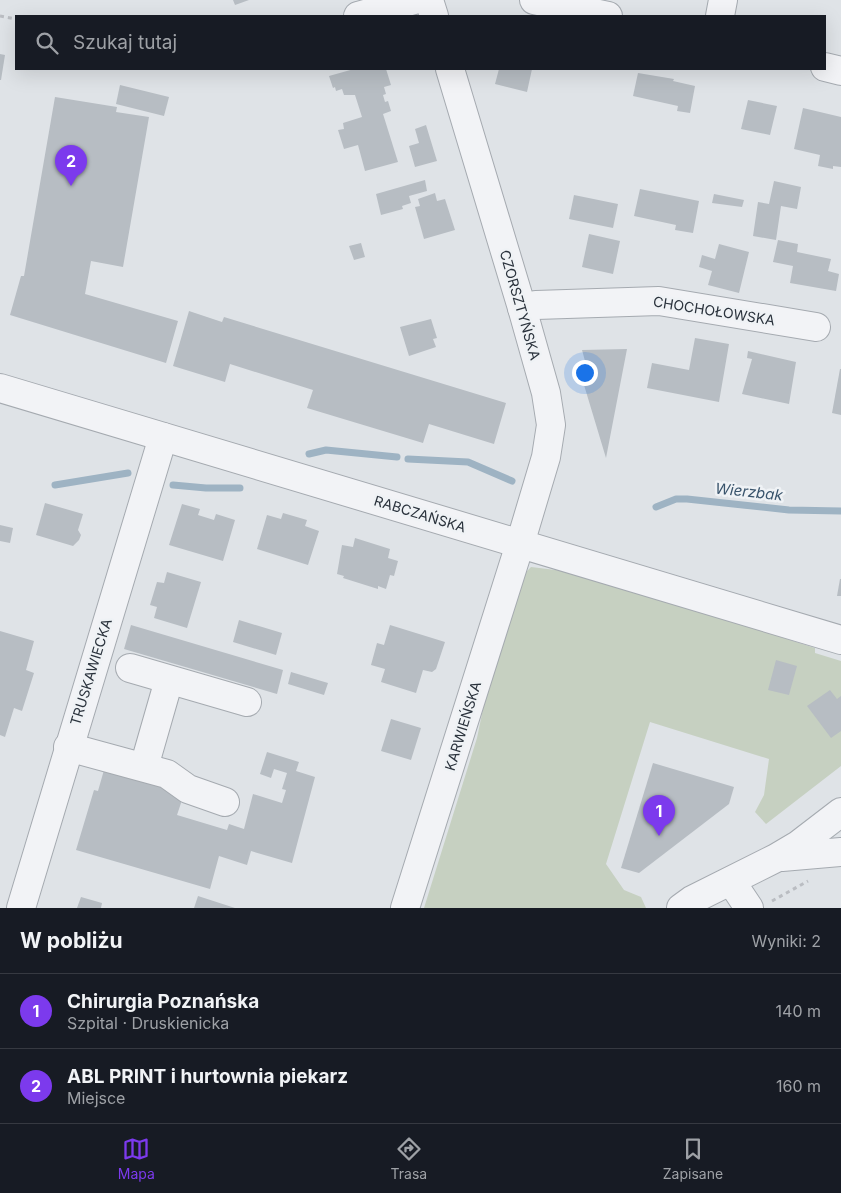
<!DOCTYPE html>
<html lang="pl">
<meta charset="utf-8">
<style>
:root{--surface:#171b24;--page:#242831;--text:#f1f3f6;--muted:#9ea1a6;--line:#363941;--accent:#7c3aed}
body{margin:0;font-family:Inter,sans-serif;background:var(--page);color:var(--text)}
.you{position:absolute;left:584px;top:372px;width:18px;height:18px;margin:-12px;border:4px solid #fff;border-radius:50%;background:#1a73e8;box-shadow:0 0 0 8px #1a73e833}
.badge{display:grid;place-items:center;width:32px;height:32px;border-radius:50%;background:var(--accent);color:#fff;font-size:16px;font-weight:700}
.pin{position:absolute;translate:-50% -41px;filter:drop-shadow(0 1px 2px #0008)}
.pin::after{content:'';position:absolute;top:26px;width:18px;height:15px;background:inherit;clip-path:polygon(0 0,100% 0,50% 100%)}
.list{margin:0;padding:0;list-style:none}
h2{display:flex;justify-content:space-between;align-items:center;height:65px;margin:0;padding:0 20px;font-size:21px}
h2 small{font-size:16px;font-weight:400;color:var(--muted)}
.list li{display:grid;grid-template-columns:32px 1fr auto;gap:15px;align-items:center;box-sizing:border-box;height:75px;padding:0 20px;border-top:1px solid var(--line)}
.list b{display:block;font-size:19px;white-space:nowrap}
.list p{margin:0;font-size:16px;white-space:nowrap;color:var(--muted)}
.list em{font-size:16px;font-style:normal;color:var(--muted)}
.icon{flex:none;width:28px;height:28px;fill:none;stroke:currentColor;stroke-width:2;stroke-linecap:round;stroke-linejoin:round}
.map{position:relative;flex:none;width:841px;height:908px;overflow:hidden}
.search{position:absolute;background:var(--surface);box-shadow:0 5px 20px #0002;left:15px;right:15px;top:15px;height:55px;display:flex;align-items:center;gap:12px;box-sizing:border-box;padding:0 18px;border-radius:0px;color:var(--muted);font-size:19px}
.sheet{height:215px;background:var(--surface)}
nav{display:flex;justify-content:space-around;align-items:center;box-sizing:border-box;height:70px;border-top:1px solid var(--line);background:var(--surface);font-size:14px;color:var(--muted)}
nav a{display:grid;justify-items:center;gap:2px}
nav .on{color:var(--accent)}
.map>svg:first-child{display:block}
</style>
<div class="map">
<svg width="841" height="908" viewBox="0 0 841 908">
<rect width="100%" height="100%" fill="#dfe3e7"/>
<!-- green -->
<polygon fill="#c6d0c1" points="531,567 580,573 815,648 815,653 841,661 841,766 766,824 755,812 764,795 769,759 650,722 606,864 624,890 641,897 646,908 424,908 477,738 490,675 516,595 526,572"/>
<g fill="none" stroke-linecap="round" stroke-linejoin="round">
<!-- stream -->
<g stroke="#9eb3c3" stroke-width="7">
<polyline points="309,454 326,450 397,457"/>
<polyline points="408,459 468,462 512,481"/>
<polyline points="55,485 128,473"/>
<polyline points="173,485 206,488 240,488"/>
<polyline points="656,507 676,499 687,499 789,510 841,511"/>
</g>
</g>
<!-- building -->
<g fill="#b7bdc3">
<polygon points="233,0 249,0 235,5"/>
<polygon points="0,54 5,55 1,80 0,80"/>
<polygon points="354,69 386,69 391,85 384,87 386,94 383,95 385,102 388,101 391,111 383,114 398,162 365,171 358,145 344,149 338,130 344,129 343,123 362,117 355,95 344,95 342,89 336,91 335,87 333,88 329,76"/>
<polygon points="499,69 532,69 527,92 495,84"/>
<polygon points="638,73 674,79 673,81 695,86 690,113 677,111 678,106 633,96"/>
<polygon points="120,85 169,97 164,116 116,104"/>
<polygon points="55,97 117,107 116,112 149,117 123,267 91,261 85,294 178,321 166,363 10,315 21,276 24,276"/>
<polygon points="748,100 777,106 770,135 741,129"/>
<polygon points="803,108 841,117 841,167 833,166 833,169 818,166 820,155 794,149"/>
<polygon points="426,125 437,161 415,167 409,146 419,143 415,129"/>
<polygon points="425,180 427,191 409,196 411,203 402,206 403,209 381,215 376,194"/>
<polygon points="774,181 801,187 797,209 781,206 776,240 753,236 758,202 769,204"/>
<polygon points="640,189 699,201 693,233 675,230 676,225 634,216"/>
<polygon points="435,193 437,201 445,199 455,230 424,239 415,207 420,206 418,199"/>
<polygon points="714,194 744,200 742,207 712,203"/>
<polygon points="574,195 618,204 613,228 569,219"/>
<polygon points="589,234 620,241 613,274 582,267"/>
<polygon points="778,240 798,244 797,252 831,259 828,271 839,274 836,291 790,283 793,266 773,262"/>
<polygon points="361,243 365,257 354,260 349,246"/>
<polygon points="719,244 749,252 739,293 708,285 712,271 699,267 702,255 715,259"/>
<polygon points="189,311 222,322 224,317 506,403 494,444 429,424 423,443 307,408 313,390 230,364 225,382 173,366"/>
<polygon points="431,319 437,338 433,339 436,347 409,356 400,327"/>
<polygon points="695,338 729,344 719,402 647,388 652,363 689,370"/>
<polygon points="627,349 606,458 581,375 588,372 582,350"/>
<polygon points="748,351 796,362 789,404 742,394 752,359 747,358"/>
<polygon points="840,369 841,369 841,415 832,413"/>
<polygon points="45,503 83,514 78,530 81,535 79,540 73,546 36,535"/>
<polygon points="182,504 200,509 198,515 214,520 216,514 235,520 223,561 169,545"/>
<polygon points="283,513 307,520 305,526 319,531 308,565 257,549 267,515 281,519"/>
<polygon points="0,525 13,528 10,543 0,541"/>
<polygon points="355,538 390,549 388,558 398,561 394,576 390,575 386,589 378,586 378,589 343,578 344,576 337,574 342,545 353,547"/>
<polygon points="167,572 201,582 187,628 154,618 157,607 150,605 157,582 164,583"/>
<polygon points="840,579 841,579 841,596 837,596"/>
<polygon points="239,620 282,633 276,655 233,642"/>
<polygon points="131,625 283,670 277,694 124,649"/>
<polygon points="390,625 445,642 436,669 432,672 423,670 416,693 381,682 385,669 371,665 377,643 384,645"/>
<polygon points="0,631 34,641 26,670 34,673 22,711 14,708 5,737 0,735"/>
<polygon points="776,660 797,666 789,695 768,690"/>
<polygon points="291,672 328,683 324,695 288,684"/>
<polygon points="830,690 837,699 841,696 841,731 831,738 807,706"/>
<polygon points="391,719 421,728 411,760 381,751"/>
<polygon points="267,752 299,762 296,771 315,777 292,863 251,851 247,865 219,856 210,889 76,850 94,790 98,791 104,770 184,794 177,815 227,830 229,824 244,829 253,794 282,803 286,790 282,789 287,773 274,769 271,778 260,774"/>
<polygon points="653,763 734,787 729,804 639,873 621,868"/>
<polygon points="198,896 235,908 194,908"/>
<polygon points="81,897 102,903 101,908 77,908"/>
</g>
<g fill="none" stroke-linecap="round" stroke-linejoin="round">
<!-- minor casing -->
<g stroke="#a5aab0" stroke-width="30">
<g id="minor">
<polyline points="429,0 434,16"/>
<polyline points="534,0 608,16"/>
<polyline points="358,16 414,0"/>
<polyline points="720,16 723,0"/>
<polyline points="825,67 841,71"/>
<polyline points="522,308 536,305 659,301 816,327"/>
<polyline points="0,388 841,640"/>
<polyline points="130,668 247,702"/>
<polyline points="68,747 167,774 188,789 225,802"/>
<polyline points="144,767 169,680"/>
<polyline points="782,857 841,852"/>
<polyline points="731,881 749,908"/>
<polyline points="21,908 163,437"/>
<polyline points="405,908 520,544 546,457 551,425 546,393 522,308 450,69"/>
<polyline points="681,908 692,900 776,858 798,845 841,812"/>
</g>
</g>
<!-- path -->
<g stroke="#babdc2" stroke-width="3" stroke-dasharray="4 4" stroke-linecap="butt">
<polyline points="0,16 16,19"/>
<polyline points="772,901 808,881"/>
</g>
<!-- minor -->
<use href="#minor" stroke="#f2f3f6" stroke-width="28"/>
</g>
<g text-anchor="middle" stroke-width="5" stroke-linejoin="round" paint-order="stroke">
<!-- street labels -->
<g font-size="14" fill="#2a323c" stroke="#eff2f5">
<text transform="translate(520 305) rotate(74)" y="5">CZORSZTYŃSKA</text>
<text transform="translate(714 311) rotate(9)" y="5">CHOCHOŁOWSKA</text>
<text transform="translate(420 514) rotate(17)" y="5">RABCZAŃSKA</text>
<text transform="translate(91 672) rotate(-73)" y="5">TRUSKAWIECKA</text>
<text transform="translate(463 726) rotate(-73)" y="5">KARWIEŃSKA</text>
</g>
<!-- water labels -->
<g font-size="15" font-style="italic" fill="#39546c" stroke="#eff2f5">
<text transform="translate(749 492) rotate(6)" y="5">Wierzbak</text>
</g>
</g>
</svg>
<div class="you"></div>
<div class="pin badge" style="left:659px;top:836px">1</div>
<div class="pin badge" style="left:71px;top:186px">2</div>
<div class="search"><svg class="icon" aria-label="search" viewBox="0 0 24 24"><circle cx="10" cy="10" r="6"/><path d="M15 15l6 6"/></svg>Szukaj tutaj</div>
</div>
<section class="sheet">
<h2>W pobliżu<small>Wyniki: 2</small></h2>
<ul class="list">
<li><span class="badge">1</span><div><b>Chirurgia Poznańska</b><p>Szpital · Druskienicka</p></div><em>140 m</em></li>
<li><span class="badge">2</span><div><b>ABL PRINT i hurtownia piekarz</b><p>Miejsce</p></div><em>160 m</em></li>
</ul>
</section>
<nav>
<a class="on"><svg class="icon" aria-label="map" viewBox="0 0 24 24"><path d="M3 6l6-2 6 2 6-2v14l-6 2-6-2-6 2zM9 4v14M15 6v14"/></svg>Mapa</a>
<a><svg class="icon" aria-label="directions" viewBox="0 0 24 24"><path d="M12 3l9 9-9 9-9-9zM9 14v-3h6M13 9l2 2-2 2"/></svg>Trasa</a>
<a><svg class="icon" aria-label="saved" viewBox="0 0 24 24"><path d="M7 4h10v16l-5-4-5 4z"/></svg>Zapisane</a>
</nav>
